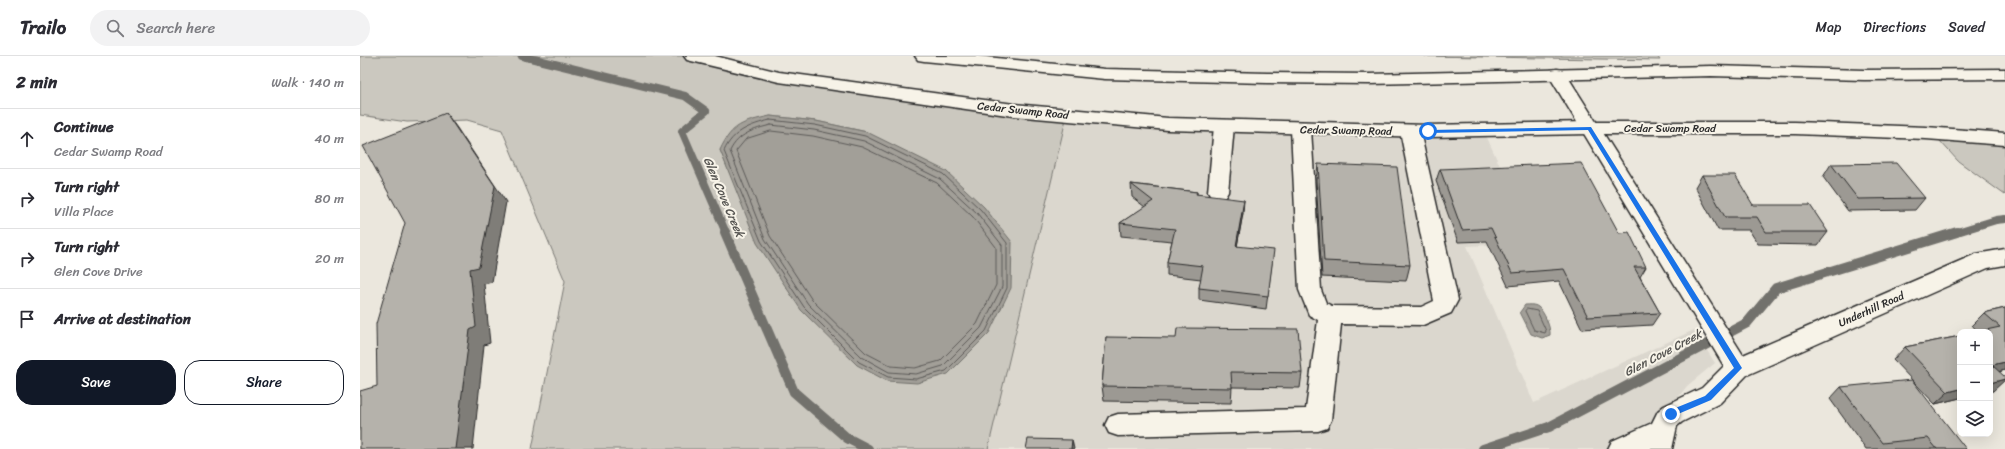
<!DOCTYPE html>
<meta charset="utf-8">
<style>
:root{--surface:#fff;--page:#f2f2f3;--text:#2b2b33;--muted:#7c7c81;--line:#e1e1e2;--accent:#111827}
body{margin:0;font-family:Sriracha,sans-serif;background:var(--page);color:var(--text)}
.controls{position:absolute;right:12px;bottom:12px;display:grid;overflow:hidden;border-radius:8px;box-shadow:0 4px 16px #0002}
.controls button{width:36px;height:36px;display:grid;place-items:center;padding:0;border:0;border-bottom:1px solid var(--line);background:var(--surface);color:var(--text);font:20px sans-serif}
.stop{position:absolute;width:12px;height:12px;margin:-9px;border:3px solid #1a73e8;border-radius:50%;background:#fff}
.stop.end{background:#1a73e8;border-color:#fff;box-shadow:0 1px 4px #0008}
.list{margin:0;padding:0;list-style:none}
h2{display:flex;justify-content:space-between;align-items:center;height:52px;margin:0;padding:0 16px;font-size:17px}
h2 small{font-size:13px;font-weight:400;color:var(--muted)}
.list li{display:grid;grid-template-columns:26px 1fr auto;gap:12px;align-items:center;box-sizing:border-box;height:60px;padding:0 16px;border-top:1px solid var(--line)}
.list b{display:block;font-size:15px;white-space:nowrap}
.list p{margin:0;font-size:13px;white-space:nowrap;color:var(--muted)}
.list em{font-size:13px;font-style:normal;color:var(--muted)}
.actions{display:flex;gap:8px;padding:12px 16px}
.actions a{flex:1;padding:9px 0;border:1px solid var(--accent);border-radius:16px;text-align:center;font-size:14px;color:var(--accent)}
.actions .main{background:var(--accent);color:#fff}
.icon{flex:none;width:22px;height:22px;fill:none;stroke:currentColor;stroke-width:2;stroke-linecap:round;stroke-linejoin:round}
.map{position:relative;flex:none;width:1645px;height:393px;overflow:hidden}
header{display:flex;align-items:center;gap:24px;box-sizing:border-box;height:56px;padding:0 20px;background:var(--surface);border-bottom:1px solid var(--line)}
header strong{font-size:19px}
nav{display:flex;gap:22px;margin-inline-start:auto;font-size:14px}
.search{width:280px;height:36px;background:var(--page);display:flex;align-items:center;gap:10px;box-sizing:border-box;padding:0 14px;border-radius:22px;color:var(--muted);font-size:15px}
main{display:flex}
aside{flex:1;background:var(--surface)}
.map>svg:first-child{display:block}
</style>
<header>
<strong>Trailo</strong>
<div class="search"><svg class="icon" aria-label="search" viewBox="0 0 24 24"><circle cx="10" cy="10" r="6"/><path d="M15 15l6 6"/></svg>Search here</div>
<nav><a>Map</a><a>Directions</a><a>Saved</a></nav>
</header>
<main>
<aside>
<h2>2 min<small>Walk · 140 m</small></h2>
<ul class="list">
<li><svg class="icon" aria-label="ahead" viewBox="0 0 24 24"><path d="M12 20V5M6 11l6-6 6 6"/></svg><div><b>Continue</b><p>Cedar Swamp Road</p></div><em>40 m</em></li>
<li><svg class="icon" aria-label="right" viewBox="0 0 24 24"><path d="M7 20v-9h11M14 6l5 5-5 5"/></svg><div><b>Turn right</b><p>Villa Place</p></div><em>80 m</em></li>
<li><svg class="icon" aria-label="right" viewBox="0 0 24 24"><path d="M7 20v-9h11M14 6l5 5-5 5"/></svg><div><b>Turn right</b><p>Glen Cove Drive</p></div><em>20 m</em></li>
<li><svg class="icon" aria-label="arrive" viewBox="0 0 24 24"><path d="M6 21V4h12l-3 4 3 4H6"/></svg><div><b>Arrive at destination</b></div></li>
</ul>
<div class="actions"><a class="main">Save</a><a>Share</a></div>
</aside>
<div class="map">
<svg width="1645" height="393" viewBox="0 0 1645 393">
<rect width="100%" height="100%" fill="#ebe7dd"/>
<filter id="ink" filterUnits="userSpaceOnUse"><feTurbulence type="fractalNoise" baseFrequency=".025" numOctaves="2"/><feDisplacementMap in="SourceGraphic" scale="8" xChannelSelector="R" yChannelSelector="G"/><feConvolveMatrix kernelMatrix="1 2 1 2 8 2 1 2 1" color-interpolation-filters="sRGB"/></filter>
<g filter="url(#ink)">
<!-- built -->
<polygon fill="#dbd7ce" points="706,63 1124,75 1175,187 1107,190 1174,347 1334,274 1355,307 1327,330 1303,361 1290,393 624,393"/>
<!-- green -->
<g fill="#cbc8bf" stroke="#7b7a75" fill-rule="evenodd">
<path d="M0,0H333L419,21L706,63L628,393H172L205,225L142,74L107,64L47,66L0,59ZM410,60L456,65L507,76L370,118L360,94Z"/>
<polygon points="1065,0 1297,0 1300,4"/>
<polygon points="1570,74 1645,80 1645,139 1598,105"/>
</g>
<!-- water -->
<g fill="#a29f98" stroke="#72716c">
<path d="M410,60L456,65L507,76L586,115L624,151L652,186L651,232L629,277L588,318L557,327L527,325L497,309L441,254L397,187L360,94C372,68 383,66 410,60Z"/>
<path d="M1165,249C1170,249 1174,248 1178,251C1184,255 1191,272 1190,279L1182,282L1171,278L1160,256Z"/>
</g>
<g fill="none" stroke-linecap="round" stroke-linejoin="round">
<!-- shore -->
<g stroke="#5b5957" stroke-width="1">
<path d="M410,64L455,69L505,80L583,118L621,154L647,187V232L626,275L586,315L556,323L528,321L499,306L444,251L401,185L364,95C373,75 390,69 410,64Z"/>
<path d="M411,69L454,74L504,85L580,123L617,157L642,189V231L621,272L583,310L556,318L529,316L502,301L448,248L405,183L370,95C378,78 394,73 411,69Z"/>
<polygon points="411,75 453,80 502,91 577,127 613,161 636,191 636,229 617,268 580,305 555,312 531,310 506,297 452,244 410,180 376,95 386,83"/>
<polygon points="1167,253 1177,255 1186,275 1185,277 1174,274 1165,255"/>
</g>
<!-- stream-far1 -->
<g stroke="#72716c" stroke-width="8">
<polyline points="162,0 325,40 346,55 322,75 366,177"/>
<polyline points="1594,177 1636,164 1645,163"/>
</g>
<!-- stream -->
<g stroke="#72716c" stroke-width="10">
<polyline points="365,176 434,336 487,382 508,393"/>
<polyline points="1123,393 1189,371 1387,267 1416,232 1597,176"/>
</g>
<!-- minor casing -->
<g stroke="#2b2b2b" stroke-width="3">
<g id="minor">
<polygon points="1197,13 1203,14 1206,18 1383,299 1616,198 1645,193 1645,209 1628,212 1387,319 1360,347 1322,366 1317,370 1312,393 1248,393 1252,385 1292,367 1298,355 1304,350 1342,332 1364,310 1188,18 1191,14"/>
<polygon points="864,64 871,66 874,70 868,136 865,141 858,143 851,141 848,136 854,70 857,66"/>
<polygon points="941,67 948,69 951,73 961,234 966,247 972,250 1061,251 1074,245 1040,75 1043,71 1050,69 1057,71 1060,75 1098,244 1091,257 1063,269 981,268 971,364 967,372 958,375 758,380 749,377 745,369 749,361 758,358 946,353 958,264 949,259 939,234 931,73 934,69"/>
</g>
</g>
<!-- major casing -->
<g stroke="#2b2b2b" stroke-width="3">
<g id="major">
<polygon points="324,0 355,0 419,16 654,48 808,62 1068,69 1229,66 1435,66 1566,71 1645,77 1645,89 1566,83 1435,78 1229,78 1068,81 808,74 654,60 419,26 327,4"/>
<polygon points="555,0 617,0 745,13 907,17 1009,18 1351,10 1504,14 1645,13 1645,23 1504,24 1351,20 1009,28 907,27 745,23 564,5 558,4"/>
</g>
</g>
<!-- minor -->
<use href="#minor" fill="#f7f3e8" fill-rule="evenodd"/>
<!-- major -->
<use href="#major" fill="#f7f3e8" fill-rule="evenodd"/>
</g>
<!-- wall -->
<g fill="#9c9993" stroke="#2b2b2b">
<polygon points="958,108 1050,209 1046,225 962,221 956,124"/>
<polygon points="1471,108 1565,142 1555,154 1488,155 1463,121"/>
<polygon points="1080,113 1259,177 1286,211 1280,221 1300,257 1292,269 1222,273 1199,225 1148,230 1127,185 1098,186 1076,125"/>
<polygon points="1342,119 1393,149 1468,176 1458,189 1398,188 1389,174 1358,174 1335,131"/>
<polygon points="771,128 837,136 837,138 883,157 877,190 912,207 906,253 839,244 839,232 841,223 807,219 807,206 812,185 761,180 760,167 785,151 772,141"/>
<polygon points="1645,252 1645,314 1639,316 1633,335 1630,335 1630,276 1618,276 1612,269 1624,257"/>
<polygon points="1600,280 1600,342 1575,348 1533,304 1545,291"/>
<polygon points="746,281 942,317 940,332 872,331 871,347 744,345 742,330"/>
<polygon points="1481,331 1606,393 1506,393 1470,343"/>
</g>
<!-- shaded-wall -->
<g fill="#7f7d78" stroke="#2b2b2b">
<polygon points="86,57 97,72 146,146 132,226 124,228 130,287 124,289 113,393 95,393"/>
<polygon points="884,144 883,157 875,202 876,190"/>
<polygon points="1645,306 1645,314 1630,318 1632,309"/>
<polygon points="1645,323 1645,324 1633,335 1630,335 1630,327"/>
<polygon points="1600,333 1600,342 1575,348 1588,336"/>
<polygon points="712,384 714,393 711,393"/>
</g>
<!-- building -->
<g fill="#b5b2ab" stroke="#2b2b2b">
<polygon points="86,57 135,130 119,211 110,213 116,271 110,274 95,393 0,393 0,335 17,330 16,268 45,167 3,90"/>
<polygon points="1221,107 1259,177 1269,176 1286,211 1274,211 1300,257 1228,261 1204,213 1152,217 1131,172 1102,174 1080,113"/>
<polygon points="1536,107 1565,142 1498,143 1471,108"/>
<polygon points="958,108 1037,111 1050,209 964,205"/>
<polygon points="1342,119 1375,119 1393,149 1450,149 1468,176 1406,176 1397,161 1365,161"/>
<polygon points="771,128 837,136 836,138 884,144 876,190 914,194 908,240 839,232 843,210 807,206 815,173 760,167 793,145"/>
<polygon points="1645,252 1645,306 1632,309 1645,321 1645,323 1630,327 1630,276 1617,276 1640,271 1624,257"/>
<polygon points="817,272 938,273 942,317 871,316 872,332 742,330 746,281 816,282"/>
<polygon points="1600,280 1600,333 1588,336 1545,291"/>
<polygon points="1552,324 1606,393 1577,393 1568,382 1522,387 1481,331"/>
<polygon points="668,383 712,384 711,393 666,393"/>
</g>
</g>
<!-- route -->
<polygon fill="#1a73e8" points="1231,71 1382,312 1351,344 1311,361 1307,358 1308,355 1345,340 1374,312 1228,74 1068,77 1065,75 1068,74"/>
<g text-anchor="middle" stroke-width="4" stroke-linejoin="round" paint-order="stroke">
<!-- street labels -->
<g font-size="11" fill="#2b2b2b" stroke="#f7f3e8">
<text transform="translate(663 54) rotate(6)" y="4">Cedar Swamp Road</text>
<text x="1310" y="76">Cedar Swamp Road</text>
<text transform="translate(986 74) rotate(1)" y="4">Cedar Swamp Road</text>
<text transform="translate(1511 253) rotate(-24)" y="4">Underhill Road</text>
</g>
<!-- water labels -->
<g font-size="12" font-style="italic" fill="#555451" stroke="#f7f3e8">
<text transform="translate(364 141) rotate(67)" y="4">Glen Cove Creek</text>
<text transform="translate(1303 297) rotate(-28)" y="4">Glen Cove Creek</text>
</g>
</g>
</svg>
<div class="controls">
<button>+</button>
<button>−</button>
<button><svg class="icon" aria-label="layers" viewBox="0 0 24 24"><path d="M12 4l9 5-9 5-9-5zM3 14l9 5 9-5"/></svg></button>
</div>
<div class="stop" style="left:1068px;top:75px"></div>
<div class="stop end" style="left:1311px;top:358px"></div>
</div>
</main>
